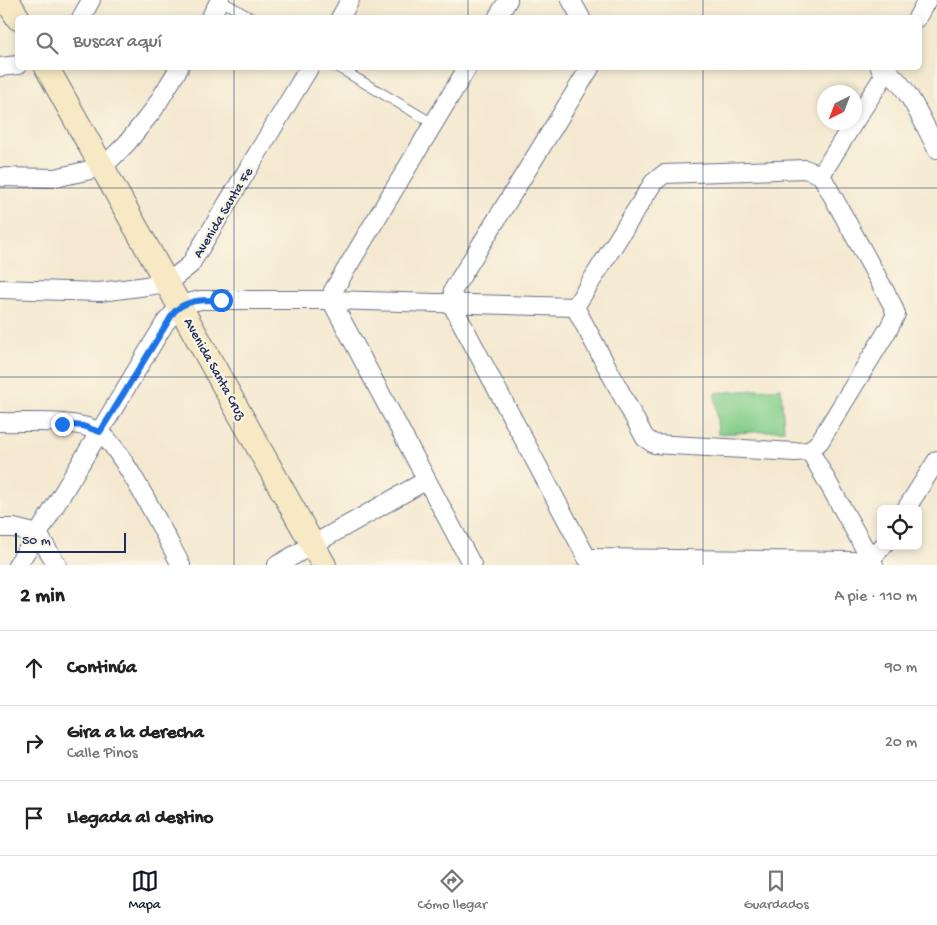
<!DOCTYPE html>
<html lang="es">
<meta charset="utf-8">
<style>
:root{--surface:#fff;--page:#f6f6f6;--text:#222;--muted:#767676;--line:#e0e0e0;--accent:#111827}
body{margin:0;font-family:"Gochi Hand",sans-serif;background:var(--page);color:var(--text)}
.controls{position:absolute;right:15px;bottom:15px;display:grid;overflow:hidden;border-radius:8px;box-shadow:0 2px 8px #0003}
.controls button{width:45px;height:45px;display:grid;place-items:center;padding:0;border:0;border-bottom:1px solid var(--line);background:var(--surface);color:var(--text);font:25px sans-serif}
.compass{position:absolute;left:817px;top:85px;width:45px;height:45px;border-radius:50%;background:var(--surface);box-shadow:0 2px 8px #0003;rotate:222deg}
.scale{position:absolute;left:15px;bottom:12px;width:111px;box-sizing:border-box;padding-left:5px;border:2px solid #1b2f5e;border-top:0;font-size:14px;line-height:18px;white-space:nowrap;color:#1b2f5e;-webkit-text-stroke:4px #fcf5e5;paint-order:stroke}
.stop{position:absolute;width:15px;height:15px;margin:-11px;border:4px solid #1a73e8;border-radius:50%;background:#fff}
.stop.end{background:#1a73e8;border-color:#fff;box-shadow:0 1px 5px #0008}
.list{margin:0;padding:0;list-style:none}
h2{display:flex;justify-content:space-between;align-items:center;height:65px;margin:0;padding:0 20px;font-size:21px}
h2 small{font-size:16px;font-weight:400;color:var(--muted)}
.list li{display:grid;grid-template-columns:32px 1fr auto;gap:15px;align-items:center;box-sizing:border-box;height:75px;padding:0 20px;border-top:1px solid var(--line)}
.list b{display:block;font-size:19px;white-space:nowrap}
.list p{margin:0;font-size:16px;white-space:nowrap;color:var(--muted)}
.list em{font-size:16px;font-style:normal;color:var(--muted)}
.icon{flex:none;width:28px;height:28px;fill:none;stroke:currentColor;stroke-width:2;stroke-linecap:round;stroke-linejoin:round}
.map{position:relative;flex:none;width:937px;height:565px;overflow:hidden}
.search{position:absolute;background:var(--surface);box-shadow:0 2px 8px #0003;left:15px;right:15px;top:15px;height:55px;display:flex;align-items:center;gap:12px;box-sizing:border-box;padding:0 18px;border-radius:8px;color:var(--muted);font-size:19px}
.sheet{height:290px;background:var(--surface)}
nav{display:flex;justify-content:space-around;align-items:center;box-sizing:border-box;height:70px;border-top:1px solid var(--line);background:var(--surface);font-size:14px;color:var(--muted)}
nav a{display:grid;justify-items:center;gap:2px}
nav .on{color:var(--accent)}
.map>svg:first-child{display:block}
</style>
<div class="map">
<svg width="937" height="565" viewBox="0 0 937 565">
<rect width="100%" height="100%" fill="#fcf5e5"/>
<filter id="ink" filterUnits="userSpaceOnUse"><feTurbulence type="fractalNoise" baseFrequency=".02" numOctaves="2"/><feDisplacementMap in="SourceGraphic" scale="10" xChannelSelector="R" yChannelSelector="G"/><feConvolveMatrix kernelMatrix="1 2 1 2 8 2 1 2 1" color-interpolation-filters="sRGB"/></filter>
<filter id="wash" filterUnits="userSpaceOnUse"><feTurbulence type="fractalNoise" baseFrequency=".0096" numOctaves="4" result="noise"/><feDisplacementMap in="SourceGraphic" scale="20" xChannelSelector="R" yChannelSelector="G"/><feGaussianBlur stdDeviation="1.12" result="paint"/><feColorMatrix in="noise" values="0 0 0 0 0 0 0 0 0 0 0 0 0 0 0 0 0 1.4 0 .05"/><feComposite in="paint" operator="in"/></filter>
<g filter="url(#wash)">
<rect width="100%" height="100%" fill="#f4e9d0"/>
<!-- green -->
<polygon fill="#85cf8c" stroke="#507f75" points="781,388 784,430 718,434 715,393"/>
</g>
<g filter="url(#ink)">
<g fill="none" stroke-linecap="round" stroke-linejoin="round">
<!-- lane casing -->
<g stroke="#677086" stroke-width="11">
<g id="lane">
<polyline points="220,0 251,18"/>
<polyline points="339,68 434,124"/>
</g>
</g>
<!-- street casing -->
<g stroke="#677086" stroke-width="20">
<g id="street">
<polyline points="571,0 581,18"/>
<polyline points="81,18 91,0"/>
<polyline points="210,18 220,0"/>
<polyline points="340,18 350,0"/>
<polyline points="497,18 508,0"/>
<polyline points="917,18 927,0"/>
<polyline points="0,67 18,65"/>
<path d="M880,68C904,75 925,127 937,149"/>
<polyline points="854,122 889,68"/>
<polygon points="805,169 821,175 892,304 896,314 889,328 820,441 810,451 795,452 654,444 645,438 575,307 653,183 664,174"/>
<polyline points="821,175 854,122"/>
<polyline points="0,177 55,178 103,167 127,143 154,109 179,68"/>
<polyline points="0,289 100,292 139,287 167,283 190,265 309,68"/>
<path d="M0,422C27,423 75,418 99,432C120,444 167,539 181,565"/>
<polyline points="810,451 874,565"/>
<polyline points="906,509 937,460"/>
<polyline points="0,528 14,528 38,534 57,565"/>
<polyline points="587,558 452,305 453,290 590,68"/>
<polyline points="587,558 856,561 871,559 883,546"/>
<polyline points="17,565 38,534 165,323 181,305 200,300 331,300 333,291 467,68"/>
<polyline points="277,565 425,481"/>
<polyline points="472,565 331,300 575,307"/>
</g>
</g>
<!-- secondary casing -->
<g stroke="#677086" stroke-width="26">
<g id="secondary">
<polyline points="7,0 18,18"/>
<polyline points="47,68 324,565"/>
</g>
</g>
<!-- lane -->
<use href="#lane" stroke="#fff" stroke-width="9"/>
<!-- street -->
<use href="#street" stroke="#fff" stroke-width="18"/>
<!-- secondary -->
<use href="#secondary" stroke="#f7e9c3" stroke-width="24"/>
</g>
</g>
<g fill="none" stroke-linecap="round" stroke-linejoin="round" filter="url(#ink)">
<!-- route -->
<path stroke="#1a73e8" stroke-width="6" d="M62,424L83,426L100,432L174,312C187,299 203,300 221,300"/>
</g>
<!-- grid -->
<path fill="none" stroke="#1b2f5e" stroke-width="1" stroke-opacity="0.55" d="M234,0V18M468,0V18M703,0V18M234,68V565M468,68V565M703,68V565M0,188H937M0,377H937"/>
<g text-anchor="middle" stroke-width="4.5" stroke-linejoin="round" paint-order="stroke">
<!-- street labels -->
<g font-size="14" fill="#1b2f5e" stroke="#fcf5e5">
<text transform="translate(222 212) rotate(-59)" y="5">Avenida Santa Fe</text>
<text transform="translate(216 368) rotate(61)" y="5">Avenida Santa Cruz</text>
</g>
</g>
</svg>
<div class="controls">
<button><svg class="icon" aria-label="locate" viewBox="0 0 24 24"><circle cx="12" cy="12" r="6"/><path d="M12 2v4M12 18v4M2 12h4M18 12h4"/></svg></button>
</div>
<svg class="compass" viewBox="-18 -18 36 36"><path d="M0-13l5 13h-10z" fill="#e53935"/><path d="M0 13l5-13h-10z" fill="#767676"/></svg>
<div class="scale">50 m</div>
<div class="stop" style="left:221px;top:300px"></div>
<div class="stop end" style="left:62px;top:424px"></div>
<div class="search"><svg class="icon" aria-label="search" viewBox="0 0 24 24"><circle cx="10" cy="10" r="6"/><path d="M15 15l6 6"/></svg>Buscar aquí</div>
</div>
<section class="sheet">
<h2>2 min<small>A pie · 110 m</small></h2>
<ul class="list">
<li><svg class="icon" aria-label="ahead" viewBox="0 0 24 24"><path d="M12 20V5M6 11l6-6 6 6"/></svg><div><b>Continúa</b></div><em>90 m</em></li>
<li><svg class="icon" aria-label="right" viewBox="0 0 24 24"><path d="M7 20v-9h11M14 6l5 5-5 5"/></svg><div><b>Gira a la derecha</b><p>Calle Pinos</p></div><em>20 m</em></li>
<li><svg class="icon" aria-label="arrive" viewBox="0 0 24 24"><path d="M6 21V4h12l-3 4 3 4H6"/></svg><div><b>Llegada al destino</b></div></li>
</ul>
</section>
<nav>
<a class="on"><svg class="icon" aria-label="map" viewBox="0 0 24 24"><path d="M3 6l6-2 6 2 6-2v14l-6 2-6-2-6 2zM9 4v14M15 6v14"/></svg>Mapa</a>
<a><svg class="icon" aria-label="directions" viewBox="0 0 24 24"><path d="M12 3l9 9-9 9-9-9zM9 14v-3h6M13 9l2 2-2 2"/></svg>Cómo llegar</a>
<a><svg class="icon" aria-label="saved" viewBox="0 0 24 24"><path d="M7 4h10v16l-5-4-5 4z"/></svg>Guardados</a>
</nav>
